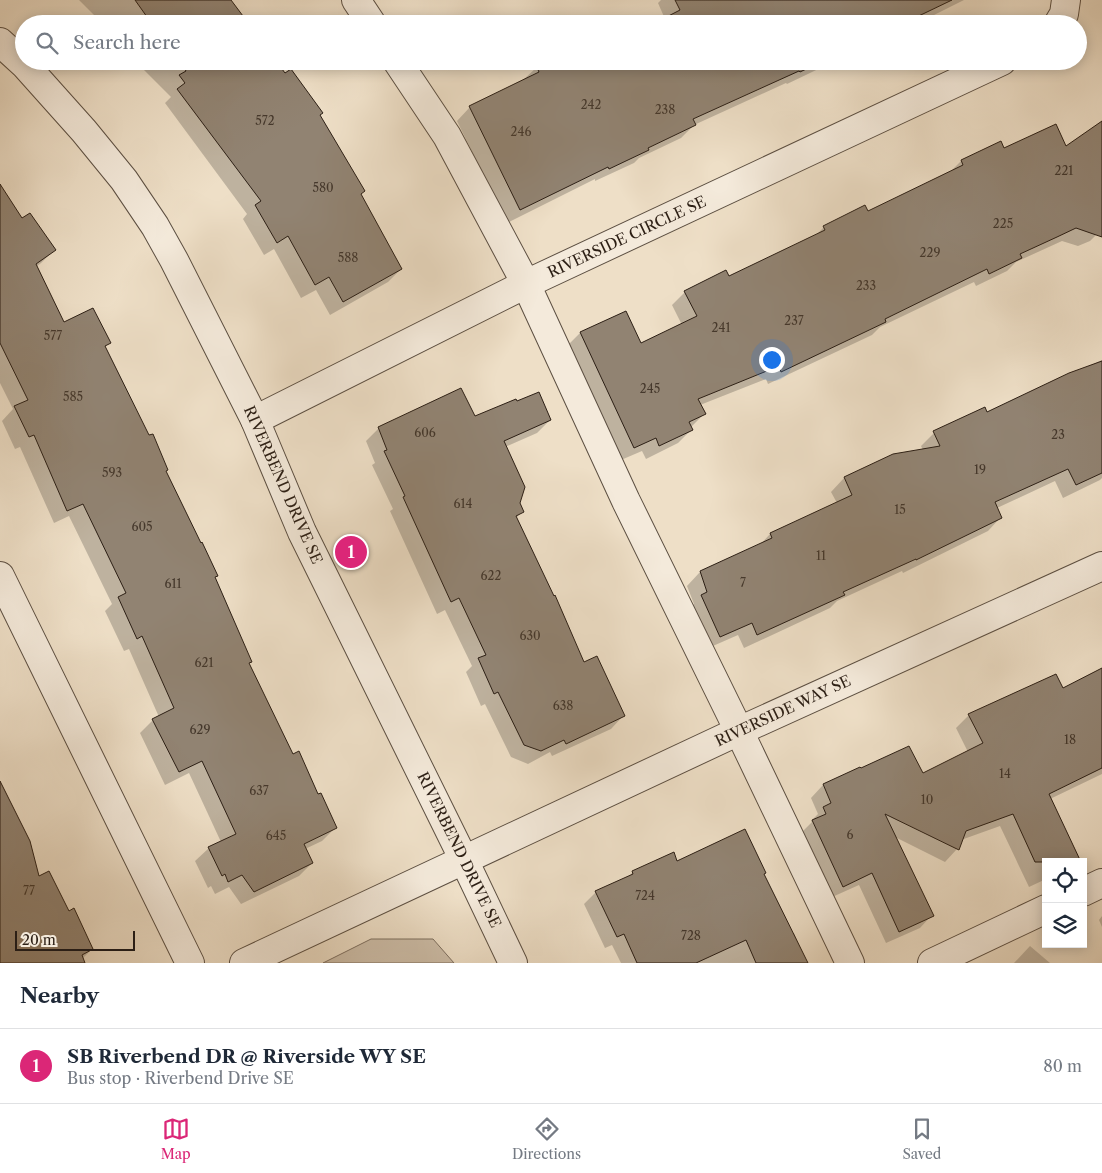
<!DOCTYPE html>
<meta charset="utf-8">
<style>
:root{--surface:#fff;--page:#f2f2f3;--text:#1f2937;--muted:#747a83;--line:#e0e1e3;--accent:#db2777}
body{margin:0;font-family:"Libre Caslon Text",serif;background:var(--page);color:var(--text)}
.controls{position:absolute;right:15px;bottom:15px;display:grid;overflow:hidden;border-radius:0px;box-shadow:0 2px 12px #0003}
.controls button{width:45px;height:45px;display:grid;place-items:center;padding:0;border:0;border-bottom:1px solid var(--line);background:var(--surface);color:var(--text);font:25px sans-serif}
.scale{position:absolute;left:15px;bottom:12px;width:120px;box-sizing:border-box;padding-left:5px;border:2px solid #2c1f15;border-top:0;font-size:14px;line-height:18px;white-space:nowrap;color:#2c1f15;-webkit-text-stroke:4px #f4eadb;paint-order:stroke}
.you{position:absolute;left:771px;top:359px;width:18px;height:18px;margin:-12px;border:4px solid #fff;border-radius:50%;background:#1a73e8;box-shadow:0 0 0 8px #1a73e833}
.badge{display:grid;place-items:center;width:32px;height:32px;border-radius:50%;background:var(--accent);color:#fff;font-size:16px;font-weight:700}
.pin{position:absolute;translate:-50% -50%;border:2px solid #fff;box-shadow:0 1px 5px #0006}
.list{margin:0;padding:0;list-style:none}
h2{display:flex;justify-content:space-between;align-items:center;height:65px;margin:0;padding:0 20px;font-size:21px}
h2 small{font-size:16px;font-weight:400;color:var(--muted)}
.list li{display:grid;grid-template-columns:32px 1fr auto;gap:15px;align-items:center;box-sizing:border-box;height:75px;padding:0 20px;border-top:1px solid var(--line)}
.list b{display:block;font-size:19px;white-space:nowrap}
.list p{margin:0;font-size:16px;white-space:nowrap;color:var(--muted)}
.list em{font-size:16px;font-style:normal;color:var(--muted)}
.icon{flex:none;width:28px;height:28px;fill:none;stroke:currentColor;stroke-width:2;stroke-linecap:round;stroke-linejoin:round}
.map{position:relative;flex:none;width:1102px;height:963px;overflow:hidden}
.search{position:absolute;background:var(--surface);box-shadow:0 2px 12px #0003;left:15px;right:15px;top:15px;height:55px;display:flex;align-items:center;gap:12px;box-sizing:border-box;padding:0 18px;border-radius:28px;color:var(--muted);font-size:19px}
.sheet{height:140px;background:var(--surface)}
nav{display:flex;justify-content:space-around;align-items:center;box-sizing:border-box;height:70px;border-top:1px solid var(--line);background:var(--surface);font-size:14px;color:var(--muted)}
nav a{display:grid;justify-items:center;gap:2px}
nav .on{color:var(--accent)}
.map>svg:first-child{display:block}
</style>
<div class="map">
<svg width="1102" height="963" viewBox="0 0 1102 963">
<rect width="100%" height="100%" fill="#eedfc7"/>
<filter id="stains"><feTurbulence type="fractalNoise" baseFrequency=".004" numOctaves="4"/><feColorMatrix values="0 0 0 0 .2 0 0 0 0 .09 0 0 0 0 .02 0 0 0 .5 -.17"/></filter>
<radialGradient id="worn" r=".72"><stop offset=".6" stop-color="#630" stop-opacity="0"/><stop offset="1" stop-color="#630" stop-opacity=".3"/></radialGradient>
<!-- green -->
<polygon fill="#cdbea9" stroke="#7c6e5f" points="371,939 433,939 454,963 323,963"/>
<!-- shadow -->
<g fill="#0003">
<polygon points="79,0 230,0 246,24 103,24"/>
<polygon points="661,0 964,0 928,18 922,24 656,24 665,19 658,3"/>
<polygon points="135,61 273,61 319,115 360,195 401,269 388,282 330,315 316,290 301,298 274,249 264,255 243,219 247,214 165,103 171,97"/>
<polygon points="548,61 835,61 787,84 786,83 694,125 681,138 639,158 634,163 595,181 595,179 507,223 457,121 470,107 523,80 537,67"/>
<polygon points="1102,122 1102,229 1090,241 1078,246 1062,241 1016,262 1007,271 976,286 974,282 880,327 872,335 768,384 766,379 700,405 704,414 690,428 691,430 678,443 646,459 642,451 621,460 567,346 580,333 625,312 641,345 682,325 672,305 685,292 728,278 814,237 824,227 868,213 949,173 961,161 1000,142 1004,150 1065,148"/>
<polygon points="0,186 22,220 54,250 41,263 36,267 63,324 109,343 105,347 214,578 251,661 248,664 293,755 335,828 322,841 305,849 312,863 299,876 241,904 229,887 215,894 211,886 208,888 195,861 209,848 221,842 189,773 165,785 140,733 153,720 159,717 129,649 124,651 105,611 112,604 69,516 54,523 20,447 15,449 2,421 13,409 0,383"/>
<polygon points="1102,360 1102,478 1100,480 1063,498 1055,481 997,508 1001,517 988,531 903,573 902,571 837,601 830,608 744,648 738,635 706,649 688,609 694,604 687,586 700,572 760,545 770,534 837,503 831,492 844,478 894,455 923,450 921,446 934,433 987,414"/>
<polygon points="474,418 550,420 537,433 505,447 519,503 523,511 516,518 584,664 623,716 611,729 552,756 550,752 528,764 511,757 485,704 481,706 466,672 472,666 445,610 437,614 390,511 393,509 372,465 375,463 366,441 379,428"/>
<polygon points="1102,669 1102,774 1050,799 1046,862 1046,879 1029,887 1000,826 961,840 957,849 945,862 895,837 932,915 920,928 886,943 859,885 830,898 800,834 812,822 811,821 818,814 811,798 823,785 859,768 922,774 968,752 956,728 969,715 1062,689"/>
<polygon points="0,798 39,877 68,912 92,949 82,959 84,963 0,963"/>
<polygon points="677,862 762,875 792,934 794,933 807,963 621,963 612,945 605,948 584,904 596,892 627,878 633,872"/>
<polygon points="1102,916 1102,927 1099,920"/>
<polygon points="1030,946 1050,963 1014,963"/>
</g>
<!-- building -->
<g fill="#918372" stroke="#2c1f15">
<polygon points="135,0 231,0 249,24 152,24"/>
<polygon points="675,0 952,0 902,24 653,24 680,10"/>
<polygon points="180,61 276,61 285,73 291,69 323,113 320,115 365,191 361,194 402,269 343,302 329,277 315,285 288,236 277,243 255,205 261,201 177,89 185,83 179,75 186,71"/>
<polygon points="534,61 823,61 800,72 799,71 693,119 696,125 648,148 649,150 609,169 608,167 520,210 469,106 539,72"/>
<polygon points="1102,121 1102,237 1076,228 1057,237 1020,254 1022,258 989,274 987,269 885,319 886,322 781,372 779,366 698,399 706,414 689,422 693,430 659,446 656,438 634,448 580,332 626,311 641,343 697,316 684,291 726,270 729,276 825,230 823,226 865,205 868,211 963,165 961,160 1001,141 1004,148 1056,124 1066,146"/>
<polygon points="0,184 22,218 30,213 56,250 36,264 64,322 93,308 111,343 105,346 149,435 153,434 168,470 166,471 201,543 202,542 218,576 215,577 252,662 249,663 293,754 299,751 318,794 321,793 337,828 304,844 313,863 254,892 242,875 228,882 225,874 222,876 208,847 236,834 202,761 179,772 152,719 174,708 142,636 137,639 118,597 126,593 83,504 67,511 34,435 29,437 14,406 28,400 0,343"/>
<polygon points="1102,361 1102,473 1076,485 1068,469 995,502 1002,518 916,560 916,559 843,592 845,595 757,635 752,623 720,637 701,595 707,592 700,571 772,538 770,533 852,495 844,477 893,454 940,446 933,431 985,407 987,412 1069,373"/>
<polygon points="461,388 475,416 516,399 517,401 539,392 551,420 504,441 525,487 520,503 524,512 516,516 554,596 555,595 584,662 597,656 625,716 566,744 564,740 541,751 524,745 498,692 494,694 478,658 486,655 459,598 451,602 403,497 405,496 384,451 387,450 378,427"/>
<polygon points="1102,668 1102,768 1049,794 1081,862 1035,862 1013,814 966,831 959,850 885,814 934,916 899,932 872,873 843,887 812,820 826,814 823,807 831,803 823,784 860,767 861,768 909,746 923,773 983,743 968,714 1056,674 1063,688"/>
<polygon points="0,781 30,841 39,876 49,871 69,911 74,908 93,949 82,955 85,963 0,963"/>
<polygon points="745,829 766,873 764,874 808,963 756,963 746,940 696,963 637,963 624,934 617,937 595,891 633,874 632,871 674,852 677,861"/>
</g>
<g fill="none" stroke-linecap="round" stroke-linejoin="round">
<!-- minor casing -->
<g stroke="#5c4f42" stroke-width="30">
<g id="minor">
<polyline points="356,0 372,24"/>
<polyline points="1058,24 1064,14 1066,0"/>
<polyline points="0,42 25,65 84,131 124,180 155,226 174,260 255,420 302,532 464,860 513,963"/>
<polyline points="397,61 447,136 526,284 626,501 739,731 850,963"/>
<polyline points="255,420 526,284 1002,61"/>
<polyline points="0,576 190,963"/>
<polyline points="1083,892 1102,883"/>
<polyline points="244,963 739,731 1102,566"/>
<polyline points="932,963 1046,909"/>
</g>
</g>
<!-- minor -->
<use href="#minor" stroke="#f4eadb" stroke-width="28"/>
</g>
<g text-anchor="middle" stroke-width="4" stroke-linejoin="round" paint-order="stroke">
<!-- number labels -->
<g font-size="12" fill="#45382c">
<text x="591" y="109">242</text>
<text x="665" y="114">238</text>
<text x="265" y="125">572</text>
<text x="521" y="136">246</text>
<text x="1064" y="175">221</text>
<text x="323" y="192">580</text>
<text x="1003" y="228">225</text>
<text x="930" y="257">229</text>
<text x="348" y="262">588</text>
<text x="866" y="290">233</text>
<text x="794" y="325">237</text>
<text x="721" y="332">241</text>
<text x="53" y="340">577</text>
<text x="650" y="393">245</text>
<text x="73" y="401">585</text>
<text x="425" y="437">606</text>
<text x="1058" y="439">23</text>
<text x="980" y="474">19</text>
<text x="112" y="477">593</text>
<text x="463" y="508">614</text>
<text x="900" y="514">15</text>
<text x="142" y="531">605</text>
<text x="821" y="560">11</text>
<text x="491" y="580">622</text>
<text x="743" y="587">7</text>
<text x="173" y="588">611</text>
<text x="530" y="640">630</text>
<text x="204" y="667">621</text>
<text x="563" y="710">638</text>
<text x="200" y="734">629</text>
<text x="1070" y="744">18</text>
<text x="1005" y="778">14</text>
<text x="259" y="795">637</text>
<text x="927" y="804">10</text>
<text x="850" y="839">6</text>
<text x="276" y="840">645</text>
<text x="29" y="895">77</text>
<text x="645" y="900">724</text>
<text x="691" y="940">728</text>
</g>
<!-- street labels -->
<g font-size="15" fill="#2c1f15" stroke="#f4eadb">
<text transform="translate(627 237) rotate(-25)" y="5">RIVERSIDE CIRCLE SE</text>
<text transform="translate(283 485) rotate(66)" y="5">RIVERBEND DRIVE SE</text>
<text transform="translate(783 711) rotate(-25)" y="5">RIVERSIDE WAY SE</text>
<text transform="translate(459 850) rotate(64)" y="5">RIVERBEND DRIVE SE</text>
</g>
</g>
<rect width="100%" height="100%" filter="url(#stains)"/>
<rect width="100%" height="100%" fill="url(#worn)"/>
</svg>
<div class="controls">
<button><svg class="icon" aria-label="locate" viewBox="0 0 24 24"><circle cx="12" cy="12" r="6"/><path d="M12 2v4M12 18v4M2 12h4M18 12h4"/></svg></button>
<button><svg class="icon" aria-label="layers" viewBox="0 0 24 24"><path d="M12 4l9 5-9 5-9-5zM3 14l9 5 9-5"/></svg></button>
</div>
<div class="scale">20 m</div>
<div class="you"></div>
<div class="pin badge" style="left:351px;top:552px">1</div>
<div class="search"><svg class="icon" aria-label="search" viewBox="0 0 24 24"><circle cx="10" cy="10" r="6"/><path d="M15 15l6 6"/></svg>Search here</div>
</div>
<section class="sheet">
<h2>Nearby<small></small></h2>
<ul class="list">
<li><span class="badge">1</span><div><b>SB Riverbend DR @ Riverside WY SE</b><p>Bus stop · Riverbend Drive SE</p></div><em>80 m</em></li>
</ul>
</section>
<nav>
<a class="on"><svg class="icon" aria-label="map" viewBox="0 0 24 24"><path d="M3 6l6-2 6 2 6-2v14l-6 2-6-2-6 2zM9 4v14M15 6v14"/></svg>Map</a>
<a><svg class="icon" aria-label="directions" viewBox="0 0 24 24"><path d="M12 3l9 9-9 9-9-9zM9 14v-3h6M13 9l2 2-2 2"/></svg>Directions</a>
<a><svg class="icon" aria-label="saved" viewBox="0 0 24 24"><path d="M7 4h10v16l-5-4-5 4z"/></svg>Saved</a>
</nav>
